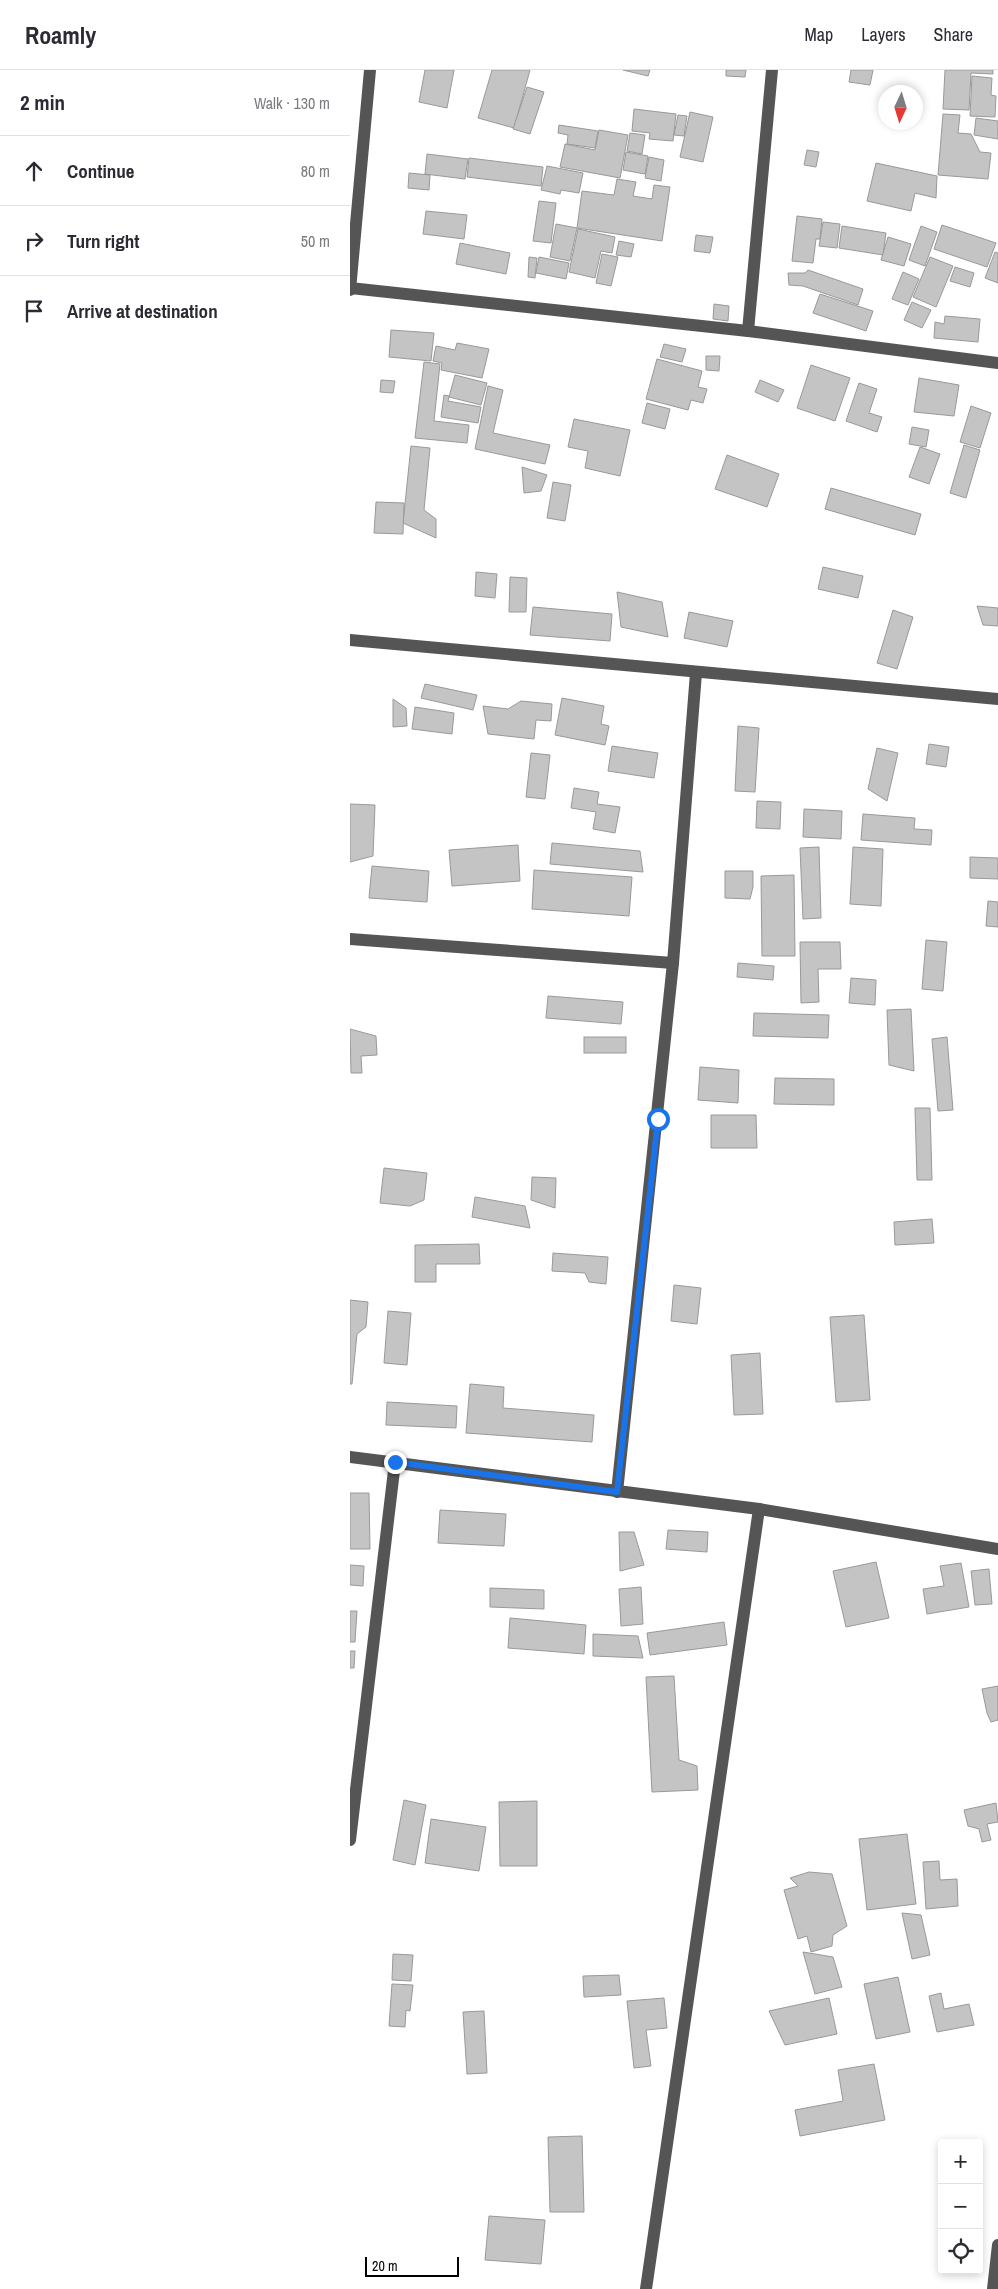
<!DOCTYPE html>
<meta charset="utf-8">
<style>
:root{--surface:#fff;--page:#f2f2f3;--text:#2b2b33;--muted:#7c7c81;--line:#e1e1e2}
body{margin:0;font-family:"Archivo Narrow",sans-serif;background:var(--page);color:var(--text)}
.controls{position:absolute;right:15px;bottom:15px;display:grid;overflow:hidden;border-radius:5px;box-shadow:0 2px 8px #0003}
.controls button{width:45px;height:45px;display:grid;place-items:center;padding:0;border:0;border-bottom:1px solid var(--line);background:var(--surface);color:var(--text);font:25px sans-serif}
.compass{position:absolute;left:528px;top:15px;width:45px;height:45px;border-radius:50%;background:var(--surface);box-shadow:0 2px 8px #0003;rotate:184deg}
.scale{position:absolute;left:15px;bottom:12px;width:94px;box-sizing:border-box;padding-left:5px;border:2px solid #000;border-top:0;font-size:14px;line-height:18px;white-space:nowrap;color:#000;-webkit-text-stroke:4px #fff;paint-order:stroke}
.stop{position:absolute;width:15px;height:15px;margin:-11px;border:4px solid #1a73e8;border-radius:50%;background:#fff}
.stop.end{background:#1a73e8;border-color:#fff;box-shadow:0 1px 5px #0008}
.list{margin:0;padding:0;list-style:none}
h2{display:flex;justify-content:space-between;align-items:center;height:65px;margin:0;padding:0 20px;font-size:21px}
h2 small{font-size:16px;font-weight:400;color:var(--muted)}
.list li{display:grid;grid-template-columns:32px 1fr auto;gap:15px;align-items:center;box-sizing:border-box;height:70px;padding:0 20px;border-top:1px solid var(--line)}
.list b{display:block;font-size:19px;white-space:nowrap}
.list em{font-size:16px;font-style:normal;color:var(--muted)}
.icon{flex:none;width:28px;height:28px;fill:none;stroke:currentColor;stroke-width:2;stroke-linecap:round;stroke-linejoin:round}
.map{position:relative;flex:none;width:648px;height:2219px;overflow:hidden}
header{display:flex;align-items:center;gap:30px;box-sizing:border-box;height:70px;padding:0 25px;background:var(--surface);border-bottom:1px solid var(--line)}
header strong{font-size:24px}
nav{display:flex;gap:28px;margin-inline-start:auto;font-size:18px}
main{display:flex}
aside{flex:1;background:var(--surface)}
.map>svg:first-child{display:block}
</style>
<header>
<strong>Roamly</strong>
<nav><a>Map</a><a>Layers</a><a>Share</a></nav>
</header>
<main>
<aside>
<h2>2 min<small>Walk · 130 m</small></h2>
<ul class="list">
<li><svg class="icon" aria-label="ahead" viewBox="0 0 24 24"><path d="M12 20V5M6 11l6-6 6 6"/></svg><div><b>Continue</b></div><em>80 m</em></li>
<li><svg class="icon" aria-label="right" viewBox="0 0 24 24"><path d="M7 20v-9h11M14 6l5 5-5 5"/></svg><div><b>Turn right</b></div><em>50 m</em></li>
<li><svg class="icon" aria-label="arrive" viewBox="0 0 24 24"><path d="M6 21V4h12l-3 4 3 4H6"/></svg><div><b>Arrive at destination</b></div></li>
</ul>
</aside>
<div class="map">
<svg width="648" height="2219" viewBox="0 0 648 2219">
<rect width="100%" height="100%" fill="#fff"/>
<!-- building -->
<g fill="#c4c4c4" stroke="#999">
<polygon points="75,0 104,0 97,38 69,32"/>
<polygon points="142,0 180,0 164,58 128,48"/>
<polygon points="273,0 300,0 298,6"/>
<polygon points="376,0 396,0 395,7 376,6"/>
<polygon points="501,0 523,0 520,15 499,12"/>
<polygon points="595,0 643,0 643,4 621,3 619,40 593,39"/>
<polygon points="622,6 642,8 641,25 646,26 645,47 620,46"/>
<polygon points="177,17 194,22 180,64 163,59"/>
<polygon points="284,39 326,44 323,71 299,69 300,63 282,61"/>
<polygon points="340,42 363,47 353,92 330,87"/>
<polygon points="593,44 610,45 608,63 621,64 630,82 641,83 638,109 588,105"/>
<polygon points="328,45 337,46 334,66 324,65"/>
<polygon points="626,48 648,51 648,69 624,65"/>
<polygon points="209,55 248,61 245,78 217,74 218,65 208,63"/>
<polygon points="249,60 278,65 270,108 210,97 215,74 245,80"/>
<polygon points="280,63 295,65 292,84 277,81"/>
<polygon points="457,80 469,82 466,97 454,95"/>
<polygon points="276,82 298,86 295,104 273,100"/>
<polygon points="77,84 118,89 115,109 75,104"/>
<polygon points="299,87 314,90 311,111 295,108"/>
<polygon points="119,88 193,97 191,116 117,107"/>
<polygon points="526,93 587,106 586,128 565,123 561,141 517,131"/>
<polygon points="197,96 233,103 229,123 211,120 210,124 191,120"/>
<polygon points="59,103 80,105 79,120 58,118"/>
<polygon points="267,109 286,112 283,126 302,129 304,115 320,117 312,171 227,158 232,121 264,125"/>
<polygon points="189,131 206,133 201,173 183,171"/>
<polygon points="76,141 117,145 114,169 73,164"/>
<polygon points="447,146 472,149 470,169 466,169 463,193 442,191"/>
<polygon points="473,152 490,154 487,178 469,176"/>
<polygon points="206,154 227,158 220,191 200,187"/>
<polygon points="592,155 646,173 637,197 584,179"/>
<polygon points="492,156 536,163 533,185 489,178"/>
<polygon points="571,156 587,162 575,196 559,190"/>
<polygon points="228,159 265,167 262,183 251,181 245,208 219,202"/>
<polygon points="346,165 363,167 360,183 344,181"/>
<polygon points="538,167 561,174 554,196 531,190"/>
<polygon points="269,171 284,174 281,187 266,185"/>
<polygon points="110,173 160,183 156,204 106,194"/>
<polygon points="645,182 648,183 648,213 635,208"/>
<polygon points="252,184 268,187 261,216 246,213"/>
<polygon points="179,187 187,188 185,208 178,207"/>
<polygon points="189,187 219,193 216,209 186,203"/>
<polygon points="580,187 603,196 586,237 563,227"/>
<polygon points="605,197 624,203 620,217 600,211"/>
<polygon points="458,200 513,219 508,235 453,216 439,215 438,203 455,203"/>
<polygon points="553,202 569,209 558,235 542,229"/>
<polygon points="470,224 523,241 516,261 463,243"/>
<polygon points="562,232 581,240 572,258 554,250"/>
<polygon points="364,234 379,236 378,251 363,249"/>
<polygon points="595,246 630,249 628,272 584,268 585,252 594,254"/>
<polygon points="41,260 84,263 81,291 39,287"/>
<polygon points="107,273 139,279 132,308 91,300 92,293 83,291 86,276 105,280"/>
<polygon points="314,274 336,279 332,292 310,287"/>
<polygon points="356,286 370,286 369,301 356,300"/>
<polygon points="307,289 352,301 348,317 357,319 353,333 341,330 338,340 296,329"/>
<polygon points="74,292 90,294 84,351 119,355 117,373 65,368"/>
<polygon points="461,295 500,308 485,351 447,338"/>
<polygon points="105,305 137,313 131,335 99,327"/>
<polygon points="569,308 609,315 604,346 564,342"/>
<polygon points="31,310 45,311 43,323 30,322"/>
<polygon points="410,310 434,320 428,332 405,322"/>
<polygon points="509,313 527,319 519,343 532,347 527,362 496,351"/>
<polygon points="138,316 153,320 143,363 200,375 195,394 125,379"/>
<polygon points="94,325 99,326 98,331 131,337 128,353 91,347"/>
<polygon points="297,333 320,339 315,359 292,353"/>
<polygon points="621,336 641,343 630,378 610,372"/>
<polygon points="224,349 280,360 270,406 235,398 238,381 218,377"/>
<polygon points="562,357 579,360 576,377 559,374"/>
<polygon points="614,375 630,380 616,428 600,423"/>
<polygon points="61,376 80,378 74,440 86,449 86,468 53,453"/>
<polygon points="570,377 590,384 579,414 559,407"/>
<polygon points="377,385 429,404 417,437 365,419"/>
<polygon points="172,397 197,405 191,421 174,423"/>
<polygon points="203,412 221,415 215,451 197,448"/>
<polygon points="481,418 571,444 565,465 475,439"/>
<polygon points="26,432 54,433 53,464 24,463"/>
<polygon points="473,497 513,506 508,528 468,519"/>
<polygon points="126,502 147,504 145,528 125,526"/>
<polygon points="160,507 177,508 176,542 159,542"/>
<polygon points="267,522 312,532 318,567 271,557"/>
<polygon points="627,536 648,538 648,556 633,555"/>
<polygon points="183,537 262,544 260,571 180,565"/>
<polygon points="543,540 563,547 547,599 527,593"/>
<polygon points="339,542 383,551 377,577 334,568"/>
<polygon points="75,614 127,625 123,640 71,628"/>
<polygon points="212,628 254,636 251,654 259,656 255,675 205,665"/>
<polygon points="43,629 56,638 57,656 43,657"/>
<polygon points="171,631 202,634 201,651 186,650 184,669 138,664 133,636 158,639"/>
<polygon points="65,637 104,643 102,664 62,659"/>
<polygon points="388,656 409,658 405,722 385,721"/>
<polygon points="579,674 599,677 596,697 576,694"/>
<polygon points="262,676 308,683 304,708 258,701"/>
<polygon points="527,678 548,683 537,731 518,719"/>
<polygon points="181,683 200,685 195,729 176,727"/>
<polygon points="224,718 249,722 247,734 270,737 265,763 243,759 246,742 221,738"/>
<polygon points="407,731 431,732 430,759 406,758"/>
<polygon points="0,734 25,735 23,786 0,792"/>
<polygon points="454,739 492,741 491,769 453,767"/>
<polygon points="513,744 565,748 564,759 582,760 581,775 511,770"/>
<polygon points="202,773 290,781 293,802 200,794"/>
<polygon points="168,775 170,811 102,816 99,780"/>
<polygon points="469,777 471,848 453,849 450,778"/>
<polygon points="503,777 533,779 531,836 500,834"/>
<polygon points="620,787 648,788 648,809 620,808"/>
<polygon points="22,796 79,801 77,832 19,828"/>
<polygon points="184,800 282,807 279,846 182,839"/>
<polygon points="375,801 403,801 403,817 400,829 375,828"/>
<polygon points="444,805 445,886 412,886 411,806"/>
<polygon points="638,831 648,832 648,857 636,856"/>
<polygon points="576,870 597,872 593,921 572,919"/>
<polygon points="450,872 490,872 491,899 468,899 469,932 451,933"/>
<polygon points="388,893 424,896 423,910 387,907"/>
<polygon points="501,908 526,910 525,935 499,933"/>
<polygon points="198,926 273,932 271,954 196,948"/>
<polygon points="561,939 564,1001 539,995 537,940"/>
<polygon points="404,943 479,945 478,968 403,966"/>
<polygon points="0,959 26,966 27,985 11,986 12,1003 1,1003"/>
<rect x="234" y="967" width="42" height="16"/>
<polygon points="597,967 603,1040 588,1041 582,969"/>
<polygon points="350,997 389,1000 388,1033 348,1030"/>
<polygon points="425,1008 484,1009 484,1035 424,1034"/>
<polygon points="565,1038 580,1038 582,1110 567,1110"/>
<polygon points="361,1045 406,1045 407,1078 361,1078"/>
<polygon points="34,1098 77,1103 74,1130 60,1136 30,1133"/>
<polygon points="182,1107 206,1108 205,1138 181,1130"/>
<polygon points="125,1127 175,1136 180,1158 122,1147"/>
<polygon points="582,1149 584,1173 545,1175 544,1152"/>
<polygon points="129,1174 130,1194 86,1194 86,1212 65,1212 65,1175"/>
<polygon points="203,1183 258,1187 256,1214 239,1212 235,1203 202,1201"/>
<polygon points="324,1215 351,1218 347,1254 321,1251"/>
<polygon points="0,1230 18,1232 16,1257 7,1264 2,1314 0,1314"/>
<polygon points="38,1241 61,1243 57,1295 34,1293"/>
<polygon points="514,1245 520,1330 486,1332 480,1247"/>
<polygon points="410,1283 413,1344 384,1345 381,1285"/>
<polygon points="120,1314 154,1317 153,1338 244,1345 242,1372 116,1363"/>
<polygon points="37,1332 107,1336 106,1358 36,1355"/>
<polygon points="0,1423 19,1423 20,1479 0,1479"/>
<polygon points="90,1440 156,1444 154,1476 88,1473"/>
<polygon points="318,1460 358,1462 357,1482 316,1479"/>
<polygon points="269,1462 284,1462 294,1495 270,1501"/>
<polygon points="526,1492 539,1548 496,1557 483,1501"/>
<polygon points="611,1493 619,1537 577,1544 573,1519 594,1516 590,1496"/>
<polygon points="0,1495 14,1496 13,1516 0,1515"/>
<polygon points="639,1499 642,1534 625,1535 621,1501"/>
<polygon points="291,1517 293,1554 271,1556 269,1519"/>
<polygon points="140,1518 194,1520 194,1539 140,1537"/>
<polygon points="0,1541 7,1541 5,1572 0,1572"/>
<polygon points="160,1548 236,1555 234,1584 158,1578"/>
<polygon points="374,1552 377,1575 300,1585 297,1563"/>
<polygon points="243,1564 288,1566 293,1588 243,1586"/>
<polygon points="0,1581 5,1581 4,1598 0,1598"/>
<polygon points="324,1606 329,1690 347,1696 348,1720 302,1722 296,1607"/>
<polygon points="648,1616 648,1650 641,1652 637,1643 632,1619"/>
<polygon points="54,1730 76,1735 65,1795 43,1790"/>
<polygon points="187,1731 187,1796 150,1796 149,1732"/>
<polygon points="646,1733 648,1752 637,1754 641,1770 632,1772 629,1759 618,1756 614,1740"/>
<polygon points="81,1749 136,1757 129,1801 75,1793"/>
<polygon points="557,1764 566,1834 517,1840 509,1769"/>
<polygon points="589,1791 590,1810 607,1809 608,1836 576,1839 573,1792"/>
<polygon points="459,1802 482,1804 497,1856 483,1865 482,1876 461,1882 457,1866 448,1869 434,1820 448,1816 440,1808"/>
<polygon points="552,1843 571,1845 580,1885 562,1889"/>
<polygon points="453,1882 483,1887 492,1917 465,1924"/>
<polygon points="43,1884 63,1885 61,1911 42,1910"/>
<polygon points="269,1905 271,1925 234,1927 233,1906"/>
<polygon points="548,1907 560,1962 526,1969 514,1914"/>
<polygon points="42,1914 63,1915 60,1941 56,1940 55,1957 39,1956"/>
<polygon points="591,1923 594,1939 619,1934 624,1955 587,1962 579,1926"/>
<polygon points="314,1928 317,1958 296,1960 301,1996 284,1998 277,1931"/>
<polygon points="479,1928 487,1964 435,1975 419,1941"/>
<polygon points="134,1941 137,2003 117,2004 113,1942"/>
<polygon points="524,1994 535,2050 450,2066 445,2040 493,2031 488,2000"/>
<polygon points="232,2066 234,2142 200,2142 198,2067"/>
<polygon points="139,2146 195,2150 191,2194 135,2190"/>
</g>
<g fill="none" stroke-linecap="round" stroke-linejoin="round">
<!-- minor -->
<g stroke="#555" stroke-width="12">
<polyline points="0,218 398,261 648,293"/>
<polyline points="0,220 20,0"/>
<polyline points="398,261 422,0"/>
<polyline points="0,570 648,629"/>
<polyline points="0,869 323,893"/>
<polyline points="0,1387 409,1439 648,1479"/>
<polyline points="267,1422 323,893 346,603"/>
<polyline points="0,1770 45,1392"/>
<polyline points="296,2219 409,1439"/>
<polyline points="643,2219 648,2175"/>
</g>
</g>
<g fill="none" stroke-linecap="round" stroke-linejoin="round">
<!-- route -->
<polyline stroke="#1a73e8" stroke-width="6" points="45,1392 267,1422 308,1049"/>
</g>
</svg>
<div class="controls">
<button>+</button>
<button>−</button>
<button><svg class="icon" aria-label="locate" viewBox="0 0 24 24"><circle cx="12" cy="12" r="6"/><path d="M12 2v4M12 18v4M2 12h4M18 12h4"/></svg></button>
</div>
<svg class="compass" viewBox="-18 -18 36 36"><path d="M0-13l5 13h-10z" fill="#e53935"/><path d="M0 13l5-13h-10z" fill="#7c7c81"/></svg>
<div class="scale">20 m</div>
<div class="stop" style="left:308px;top:1049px"></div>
<div class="stop end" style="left:45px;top:1392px"></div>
</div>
</main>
